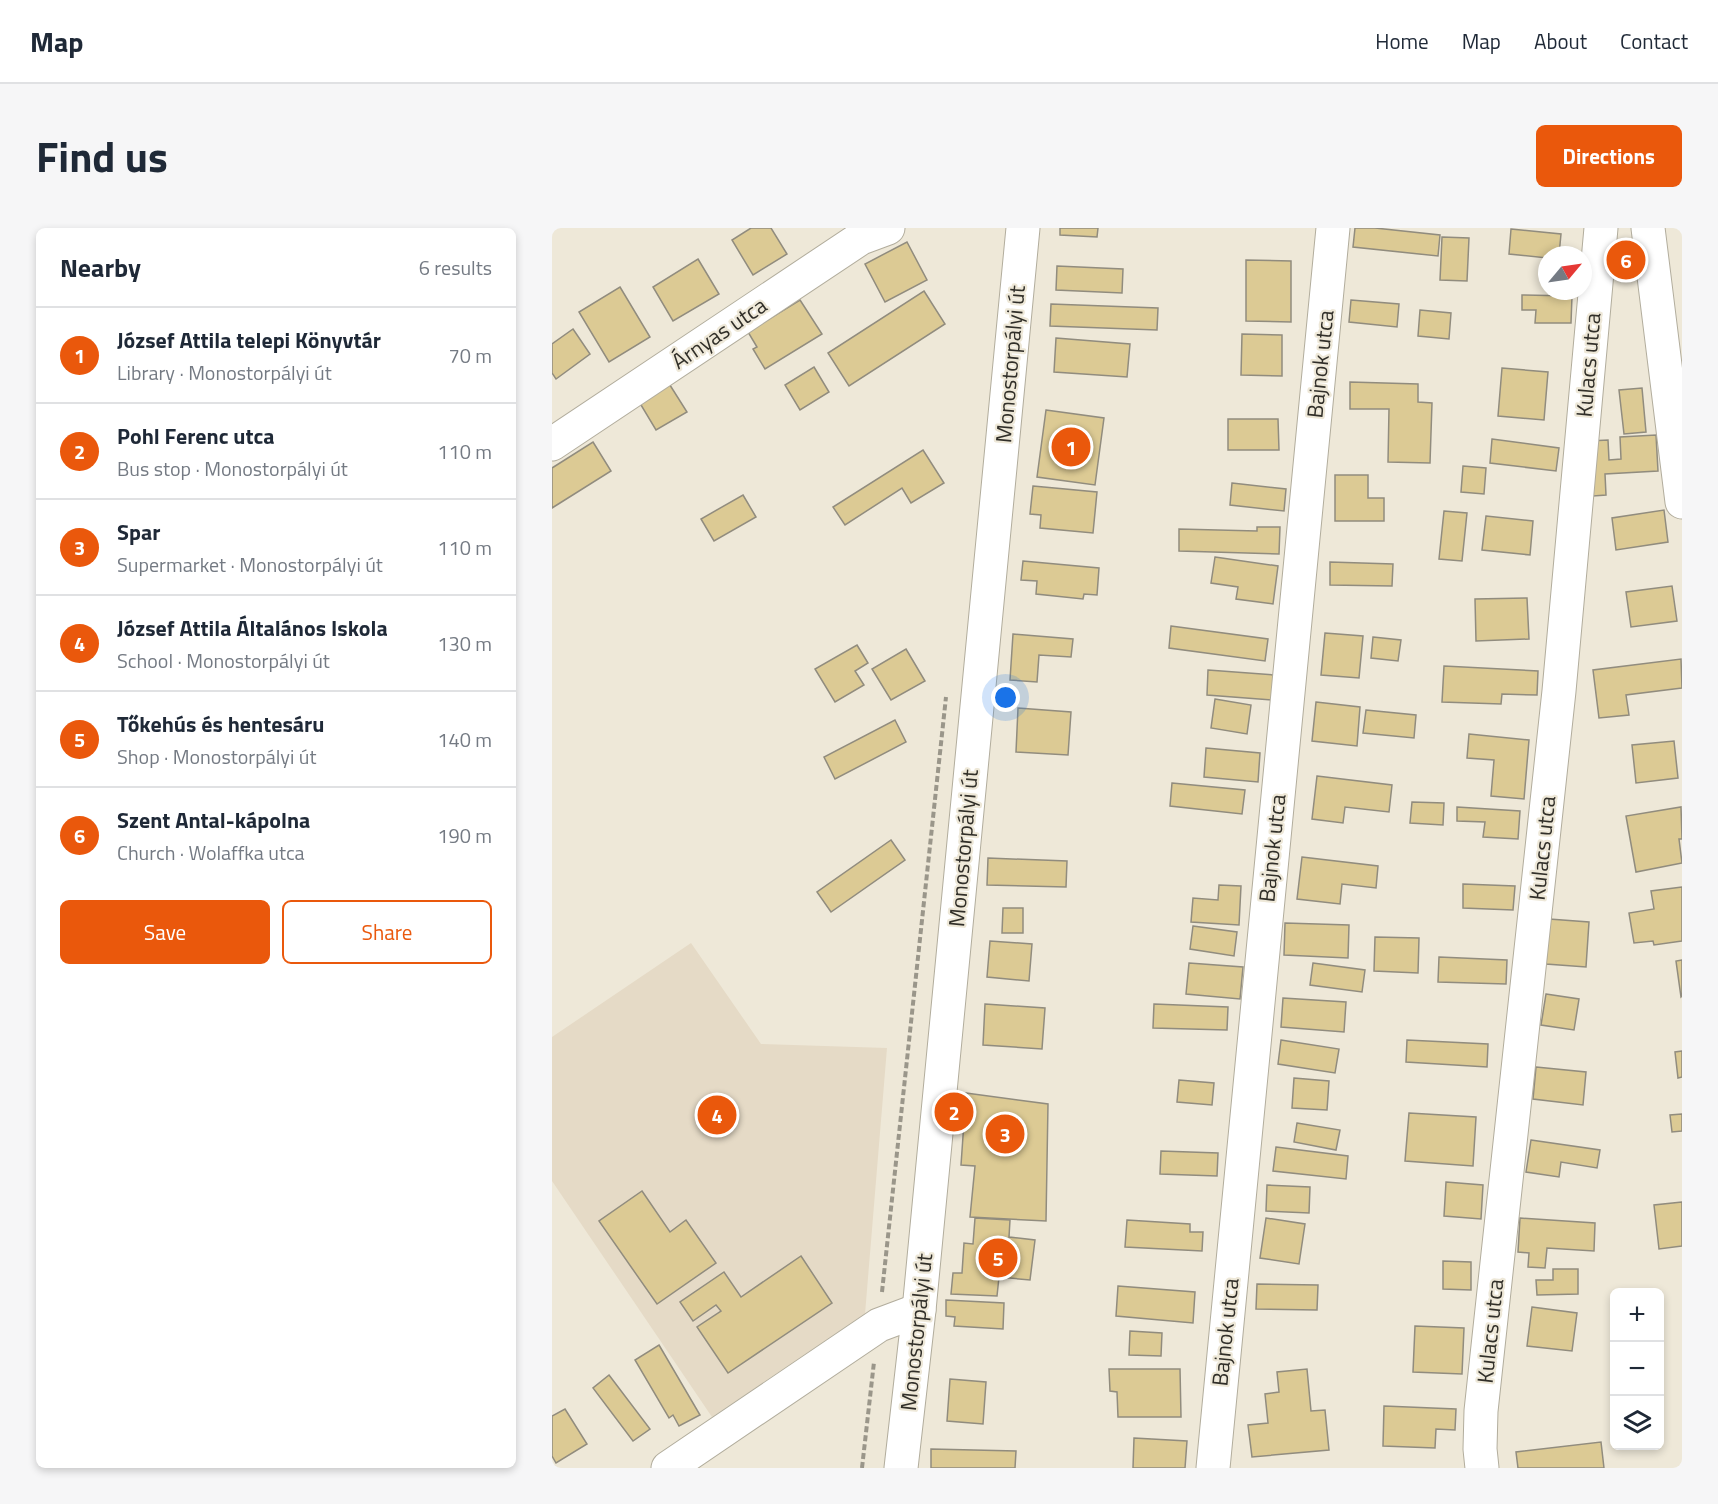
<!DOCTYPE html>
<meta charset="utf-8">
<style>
:root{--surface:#fff;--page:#f6f6f7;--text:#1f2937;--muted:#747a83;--line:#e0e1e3;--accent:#ea580c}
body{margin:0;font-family:"Titillium Web",sans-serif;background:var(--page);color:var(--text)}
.controls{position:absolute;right:18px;bottom:18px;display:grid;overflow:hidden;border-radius:9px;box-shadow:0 3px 9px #0003}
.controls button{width:54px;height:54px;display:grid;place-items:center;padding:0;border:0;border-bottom:2px solid var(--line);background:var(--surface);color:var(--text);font:30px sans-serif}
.compass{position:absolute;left:986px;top:18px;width:54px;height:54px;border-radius:50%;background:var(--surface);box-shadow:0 3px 9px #0003;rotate:61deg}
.you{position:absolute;left:454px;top:470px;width:21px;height:21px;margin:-15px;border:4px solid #fff;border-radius:50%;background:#1a73e8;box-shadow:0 0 0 9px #1a73e833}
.badge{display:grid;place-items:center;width:39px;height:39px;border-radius:50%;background:var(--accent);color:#fff;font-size:20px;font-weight:700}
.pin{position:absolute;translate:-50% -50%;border:3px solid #fff;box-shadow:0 2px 6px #0006}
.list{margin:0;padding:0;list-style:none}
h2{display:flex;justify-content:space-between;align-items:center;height:78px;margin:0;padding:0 24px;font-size:26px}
h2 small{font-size:20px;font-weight:400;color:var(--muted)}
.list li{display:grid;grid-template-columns:39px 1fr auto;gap:18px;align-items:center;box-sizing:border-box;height:96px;padding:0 24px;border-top:2px solid var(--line)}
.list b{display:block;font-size:22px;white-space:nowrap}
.list p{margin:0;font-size:20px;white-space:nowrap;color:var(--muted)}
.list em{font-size:20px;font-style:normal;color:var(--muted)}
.actions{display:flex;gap:12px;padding:18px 24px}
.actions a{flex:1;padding:14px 0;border:2px solid var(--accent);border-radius:9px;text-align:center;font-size:21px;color:var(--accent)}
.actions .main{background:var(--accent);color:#fff}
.icon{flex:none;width:33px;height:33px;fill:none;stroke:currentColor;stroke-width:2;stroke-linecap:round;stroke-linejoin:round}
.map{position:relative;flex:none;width:1130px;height:1240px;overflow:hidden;border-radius:9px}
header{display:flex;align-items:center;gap:36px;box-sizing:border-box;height:84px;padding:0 30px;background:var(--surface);border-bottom:2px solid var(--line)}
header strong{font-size:28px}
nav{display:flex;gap:33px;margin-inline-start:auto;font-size:21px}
.intro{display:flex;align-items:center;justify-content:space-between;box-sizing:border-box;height:144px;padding:0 36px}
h1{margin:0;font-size:42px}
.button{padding:15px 27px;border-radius:9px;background:var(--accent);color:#fff;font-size:21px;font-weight:700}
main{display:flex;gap:36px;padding:0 36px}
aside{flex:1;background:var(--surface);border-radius:9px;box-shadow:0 3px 9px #0003}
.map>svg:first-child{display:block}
</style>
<header>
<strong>Map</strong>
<nav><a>Home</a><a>Map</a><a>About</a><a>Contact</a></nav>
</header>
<div class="intro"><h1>Find us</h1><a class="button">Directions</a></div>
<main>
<aside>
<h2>Nearby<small>6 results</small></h2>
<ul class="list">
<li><span class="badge">1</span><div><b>József Attila telepi Könyvtár</b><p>Library · Monostorpályi út</p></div><em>70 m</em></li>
<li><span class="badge">2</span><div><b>Pohl Ferenc utca</b><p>Bus stop · Monostorpályi út</p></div><em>110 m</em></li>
<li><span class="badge">3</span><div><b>Spar</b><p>Supermarket · Monostorpályi út</p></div><em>110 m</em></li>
<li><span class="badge">4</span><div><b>József Attila Általános Iskola</b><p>School · Monostorpályi út</p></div><em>130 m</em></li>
<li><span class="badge">5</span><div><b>Tőkehús és hentesáru</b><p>Shop · Monostorpályi út</p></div><em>140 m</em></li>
<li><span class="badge">6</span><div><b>Szent Antal-kápolna</b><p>Church · Wolaffka utca</p></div><em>190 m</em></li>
</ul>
<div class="actions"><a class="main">Save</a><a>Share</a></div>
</aside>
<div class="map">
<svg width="1130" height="1240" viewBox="0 0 1130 1240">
<rect width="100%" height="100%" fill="#eee8d8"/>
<!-- education -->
<polygon fill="#e5dac6" points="139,715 209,816 335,820 313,1086 160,1189 0,953 0,809"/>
<!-- building -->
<g fill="#dcca94" stroke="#918c7e" stroke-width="1.5">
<polygon points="199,0 219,0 235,26 201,47 180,12"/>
<polygon points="508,0 546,0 545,9 508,7"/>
<polygon points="803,0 823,0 888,7 886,28 801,19"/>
<polygon points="959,1 1009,6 1007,27 995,27 995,30 957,26"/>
<polygon points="890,9 917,10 915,53 888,52"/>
<polygon points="355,14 375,52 333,74 313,36"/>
<polygon points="1082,14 1085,49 1066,51 1063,15"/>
<polygon points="146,31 167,66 121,93 101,59"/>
<polygon points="694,32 739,33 739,94 694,93"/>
<polygon points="505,38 571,41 570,65 504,62"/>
<polygon points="68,59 98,109 57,134 27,84"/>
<polygon points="372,63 393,96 297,158 276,125"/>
<polygon points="970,67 1020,68 1019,95 983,95 984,82 970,82"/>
<polygon points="248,72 270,106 213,141 201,121 205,119 196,104"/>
<polygon points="799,72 847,76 845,99 797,94"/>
<polygon points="499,76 606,80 605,102 498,98"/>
<polygon points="868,82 899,85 897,111 866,108"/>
<polygon points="21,101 38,126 4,151 0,145 0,116"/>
<polygon points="690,106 730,107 730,148 689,147"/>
<polygon points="504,110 578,116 575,149 502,144"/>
<polygon points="262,139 277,164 248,182 233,157"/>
<polygon points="950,140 996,144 992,192 946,188"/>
<polygon points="116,154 135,184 104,202 86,172"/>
<polygon points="798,154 866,156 866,174 880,175 878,235 836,234 837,181 798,181"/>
<polygon points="1090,160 1094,204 1072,206 1067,162"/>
<polygon points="494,182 552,190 543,257 485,249"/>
<polygon points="676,191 726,191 727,222 676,222"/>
<polygon points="1104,207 1106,243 1053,246 1054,267 1041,268 1037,213 1056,212 1057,232 1069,231 1068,209"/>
<polygon points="940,211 1007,220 1004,243 938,235"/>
<polygon points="41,214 59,243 0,280 0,240"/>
<polygon points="371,222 392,255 359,275 350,260 293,297 281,279"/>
<polygon points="911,238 934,240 932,266 909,264"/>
<polygon points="783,247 816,247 816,270 832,270 832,293 783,293"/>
<polygon points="680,255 734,261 732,283 678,277"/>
<polygon points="481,258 545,264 541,305 488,300 489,287 478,286"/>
<polygon points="191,267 204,289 162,313 149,291"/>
<polygon points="1112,282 1116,314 1064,322 1060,290"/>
<polygon points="892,283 915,285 910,333 887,331"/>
<polygon points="934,288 981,293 978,327 930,322"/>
<polygon points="705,299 728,299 727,326 627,323 627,301 705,303"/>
<polygon points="663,329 726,338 721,376 684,371 686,359 659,355"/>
<polygon points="471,333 547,340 545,367 532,366 531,371 484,366 485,353 469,352"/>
<polygon points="778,334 841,336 840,358 778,357"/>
<polygon points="1120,358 1125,393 1079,399 1074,364"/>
<polygon points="975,370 977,411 924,413 923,371"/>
<polygon points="619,398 716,411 713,433 617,420"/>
<polygon points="773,405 811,408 807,450 769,447"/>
<polygon points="461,406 521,411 519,429 487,427 485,454 458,452"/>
<polygon points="821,409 849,412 846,433 819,430"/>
<polygon points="305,417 316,435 303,443 312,457 283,474 263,441"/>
<polygon points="354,421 373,453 339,472 320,441"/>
<polygon points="1129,431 1130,460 1074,467 1077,487 1047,490 1041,442"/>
<polygon points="892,438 986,443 985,467 950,466 949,476 890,474"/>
<polygon points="656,442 722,447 720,472 655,467"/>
<polygon points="663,471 699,477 695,506 659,500"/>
<polygon points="764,474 808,479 805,518 760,513"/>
<polygon points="466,480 519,484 516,527 464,524"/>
<polygon points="814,482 864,487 862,510 811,505"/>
<polygon points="343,492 354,514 283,551 272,529"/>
<polygon points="917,506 977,512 972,571 939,568 942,532 915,530"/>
<polygon points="1122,513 1126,550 1084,555 1080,517"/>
<polygon points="654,520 708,525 706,554 652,549"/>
<polygon points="765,548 840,557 837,584 793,579 791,595 760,591"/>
<polygon points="620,555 693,562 690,586 618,578"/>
<polygon points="860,574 892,575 891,597 858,595"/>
<polygon points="905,579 968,583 966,611 931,609 933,594 905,593"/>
<polygon points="1129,579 1130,611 1127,611 1130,635 1084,644 1074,588"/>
<polygon points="339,612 353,632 279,684 265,664"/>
<polygon points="750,629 826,638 824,660 790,656 788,676 745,671"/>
<polygon points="436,630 515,633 514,659 435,657"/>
<polygon points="911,656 963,658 961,682 911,680"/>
<polygon points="667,657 689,658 687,697 639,694 641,670 666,672"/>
<polygon points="1130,659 1130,713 1102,717 1101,713 1082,715 1077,685 1102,681 1099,663"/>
<polygon points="451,680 471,680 471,705 450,705"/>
<polygon points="997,691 1037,694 1034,739 994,736"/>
<polygon points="733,695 797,697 796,730 732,727"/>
<polygon points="641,698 685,704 682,728 638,721"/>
<polygon points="823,709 867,710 866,745 822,743"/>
<polygon points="438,713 480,716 477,753 435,749"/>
<polygon points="887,729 955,732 954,756 886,754"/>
<polygon points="1130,732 1130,768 1129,769 1124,733"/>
<polygon points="637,735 691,739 688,771 634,766"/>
<polygon points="761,735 813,742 810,764 758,757"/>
<polygon points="994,766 1027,771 1022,802 989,797"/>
<polygon points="731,770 794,774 792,804 729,799"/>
<polygon points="433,776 493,780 490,821 431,817"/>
<polygon points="602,776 676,779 675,802 601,800"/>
<polygon points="729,812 787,821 783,845 726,836"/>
<polygon points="855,812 936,816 935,839 854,834"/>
<polygon points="1130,823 1130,849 1126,850 1123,824"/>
<polygon points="984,839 1034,844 1031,877 981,871"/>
<polygon points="742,850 777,853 775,882 740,880"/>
<polygon points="627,852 662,855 660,877 625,874"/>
<polygon points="414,865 496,876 494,993 418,989 423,938 409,937"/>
<polygon points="857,885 924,889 921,938 853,933"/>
<polygon points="1130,886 1130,903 1120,904 1118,887"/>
<polygon points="745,895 788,902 784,922 742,914"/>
<polygon points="979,912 1048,922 1045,940 1009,934 1007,949 974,944"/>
<polygon points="724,919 796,928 794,951 721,943"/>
<polygon points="609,923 666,925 665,948 608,946"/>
<polygon points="894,954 931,957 929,991 892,988"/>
<polygon points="715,957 758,959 757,985 714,983"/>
<polygon points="90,963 118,1004 134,992 164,1035 105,1076 47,993"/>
<polygon points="1130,974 1130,1018 1107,1021 1102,977"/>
<polygon points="423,990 458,992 457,1009 483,1012 478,1052 447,1049 445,1068 399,1066 401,1045 410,1045 412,1015 421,1016"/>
<polygon points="714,990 753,996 747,1036 708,1030"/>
<polygon points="968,990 1043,995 1042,1023 995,1020 993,1040 976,1039 977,1025 966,1024"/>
<polygon points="575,992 638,996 638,1004 651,1004 650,1023 573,1019"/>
<polygon points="249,1028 280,1075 176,1145 145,1099 169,1083 164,1077 141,1093 128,1074 172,1044 189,1069"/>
<polygon points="891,1033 919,1034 919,1062 891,1061"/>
<polygon points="1001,1041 1026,1041 1026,1066 985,1067 984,1052 1001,1052"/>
<polygon points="705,1056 766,1057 765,1082 704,1081"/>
<polygon points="566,1058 643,1064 641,1095 564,1088"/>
<polygon points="394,1072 452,1075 451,1101 402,1098 403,1089 394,1088"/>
<polygon points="980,1079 1025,1085 1020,1123 975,1118"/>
<polygon points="863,1098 912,1100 910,1146 861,1144"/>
<polygon points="578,1103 610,1105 609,1128 577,1127"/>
<polygon points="107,1117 148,1187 127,1198 121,1187 117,1190 83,1132"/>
<polygon points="557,1141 628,1141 629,1189 566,1189 565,1164 558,1163"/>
<polygon points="755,1141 759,1183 773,1182 777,1222 700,1229 696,1197 716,1195 713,1166 727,1164 725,1144"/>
<polygon points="57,1147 98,1201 81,1213 41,1160"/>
<polygon points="398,1151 434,1154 431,1196 395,1193"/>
<polygon points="832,1178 904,1181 903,1202 884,1201 883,1220 831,1218"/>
<polygon points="13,1181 35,1216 4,1235 0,1228 0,1188"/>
<polygon points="582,1210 635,1213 633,1240 581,1240"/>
<polygon points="1049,1214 1052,1240 966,1240 964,1224"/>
<polygon points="379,1221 464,1223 463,1240 379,1240"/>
</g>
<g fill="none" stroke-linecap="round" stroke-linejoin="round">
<!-- minor casing -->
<g stroke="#b2ad9d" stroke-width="35">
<g id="minor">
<polyline points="1096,0 1130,274"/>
<polyline points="0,216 309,10 336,0"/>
<polyline points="116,1240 327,1097 367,1082"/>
<polyline points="349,1240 367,1082 471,0"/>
<polyline points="661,1240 781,0"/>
<polyline points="930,1240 928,1221 929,1183 1007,463 1049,0"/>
</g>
</g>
<!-- path -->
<g stroke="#9a968a" stroke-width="4" stroke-dasharray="6 3" stroke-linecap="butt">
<polyline points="330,1064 394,469"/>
<polyline points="310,1240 322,1134"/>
</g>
<!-- minor -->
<use href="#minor" stroke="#fff" stroke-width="33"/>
</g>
<g text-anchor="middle" stroke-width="4.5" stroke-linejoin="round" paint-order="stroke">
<!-- street labels -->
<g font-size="22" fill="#312f29" stroke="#eee8d8">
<text transform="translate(167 105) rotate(-34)" y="8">Árnyas utca</text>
<text transform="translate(458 136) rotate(-85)" y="8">Monostorpályi út</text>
<text transform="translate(768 136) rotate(-84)" y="8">Bajnok utca</text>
<text transform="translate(1036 137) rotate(-85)" y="8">Kulacs utca</text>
<text transform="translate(411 620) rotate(-85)" y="8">Monostorpályi út</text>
<text transform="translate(720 620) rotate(-84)" y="8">Bajnok utca</text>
<text transform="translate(990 620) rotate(-84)" y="8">Kulacs utca</text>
<text transform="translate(938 1103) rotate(-84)" y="8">Kulacs utca</text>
<text transform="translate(364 1104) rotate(-84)" y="8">Monostorpályi út</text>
<text transform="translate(673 1104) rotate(-84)" y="8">Bajnok utca</text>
</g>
</g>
</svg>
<div class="controls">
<button>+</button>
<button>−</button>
<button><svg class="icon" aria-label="layers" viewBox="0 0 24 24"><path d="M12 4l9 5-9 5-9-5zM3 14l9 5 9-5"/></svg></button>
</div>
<svg class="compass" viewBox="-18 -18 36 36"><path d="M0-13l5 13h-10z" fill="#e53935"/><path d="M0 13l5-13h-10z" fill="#747a83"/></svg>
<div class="you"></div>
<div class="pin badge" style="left:519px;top:219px">1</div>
<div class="pin badge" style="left:402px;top:884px">2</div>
<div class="pin badge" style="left:453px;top:906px">3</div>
<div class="pin badge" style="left:165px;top:887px">4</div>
<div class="pin badge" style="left:446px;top:1030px">5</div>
<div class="pin badge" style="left:1074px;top:32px">6</div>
</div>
</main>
